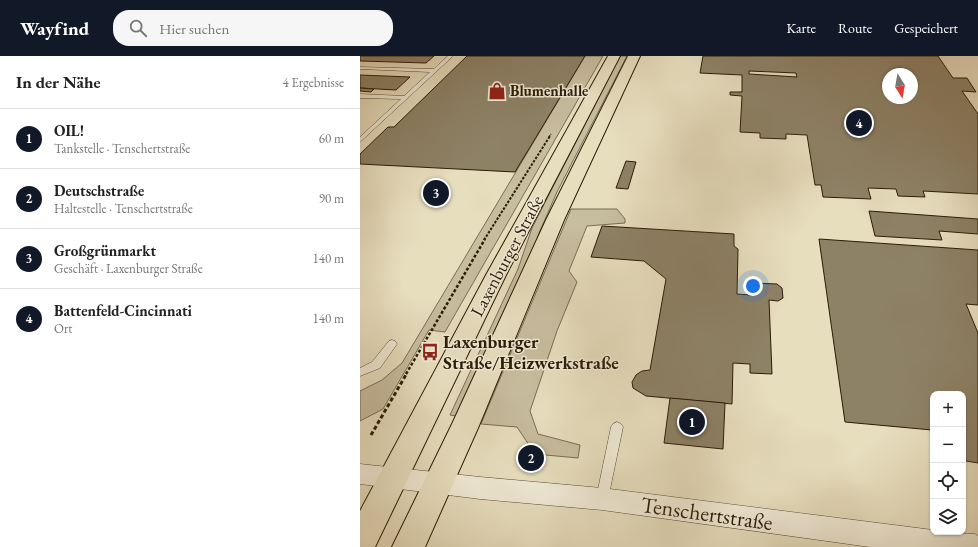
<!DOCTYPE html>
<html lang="de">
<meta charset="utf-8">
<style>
:root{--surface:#fff;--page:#f6f6f6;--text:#222;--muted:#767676;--line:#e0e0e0;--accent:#111827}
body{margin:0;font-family:"EB Garamond",serif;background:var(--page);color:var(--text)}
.controls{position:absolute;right:12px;bottom:12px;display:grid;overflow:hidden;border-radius:8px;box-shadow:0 1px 3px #0004}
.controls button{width:36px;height:36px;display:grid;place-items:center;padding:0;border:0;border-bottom:1px solid var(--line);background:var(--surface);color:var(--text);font:20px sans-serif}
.compass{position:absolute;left:522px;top:12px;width:36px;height:36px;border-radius:50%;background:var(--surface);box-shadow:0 1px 3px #0004;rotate:169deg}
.you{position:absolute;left:393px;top:230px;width:14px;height:14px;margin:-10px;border:3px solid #fff;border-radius:50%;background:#1a73e8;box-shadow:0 0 0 6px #1a73e833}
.badge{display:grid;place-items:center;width:26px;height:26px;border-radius:50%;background:var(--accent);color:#fff;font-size:13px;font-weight:700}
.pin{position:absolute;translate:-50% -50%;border:2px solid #fff;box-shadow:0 1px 4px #0006}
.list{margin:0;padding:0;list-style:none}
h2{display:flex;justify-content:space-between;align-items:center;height:52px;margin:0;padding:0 16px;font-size:17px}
h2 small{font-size:13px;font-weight:400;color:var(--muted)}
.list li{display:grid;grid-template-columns:26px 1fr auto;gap:12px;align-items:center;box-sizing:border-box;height:60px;padding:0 16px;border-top:1px solid var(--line)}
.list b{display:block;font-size:15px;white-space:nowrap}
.list p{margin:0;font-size:13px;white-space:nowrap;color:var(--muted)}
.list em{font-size:13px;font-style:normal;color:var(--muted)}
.icon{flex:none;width:22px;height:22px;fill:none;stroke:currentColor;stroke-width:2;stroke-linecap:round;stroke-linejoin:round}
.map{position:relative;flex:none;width:618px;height:491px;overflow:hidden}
header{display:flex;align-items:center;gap:24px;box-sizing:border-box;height:56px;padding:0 20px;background:var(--accent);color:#fff}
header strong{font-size:19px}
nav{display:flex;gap:22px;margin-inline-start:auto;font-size:14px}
.search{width:280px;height:36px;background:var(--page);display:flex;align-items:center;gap:10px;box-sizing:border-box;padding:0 14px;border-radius:16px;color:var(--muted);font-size:15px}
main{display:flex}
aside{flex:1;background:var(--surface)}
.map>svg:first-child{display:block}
</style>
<header>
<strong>Wayfind</strong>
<div class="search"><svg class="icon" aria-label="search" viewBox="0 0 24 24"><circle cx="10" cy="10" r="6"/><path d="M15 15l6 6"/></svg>Hier suchen</div>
<nav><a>Karte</a><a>Route</a><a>Gespeichert</a></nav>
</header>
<main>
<aside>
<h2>In der Nähe<small>4 Ergebnisse</small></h2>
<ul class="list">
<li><span class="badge">1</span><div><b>OIL!</b><p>Tankstelle · Tenschertstraße</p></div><em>60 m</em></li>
<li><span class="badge">2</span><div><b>Deutschstraße</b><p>Haltestelle · Tenschertstraße</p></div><em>90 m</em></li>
<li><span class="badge">3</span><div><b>Großgrünmarkt</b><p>Geschäft · Laxenburger Straße</p></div><em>140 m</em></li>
<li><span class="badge">4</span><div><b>Battenfeld-Cincinnati</b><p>Ort</p></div><em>140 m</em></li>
</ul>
</aside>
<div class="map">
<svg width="618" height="491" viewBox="0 0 618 491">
<rect width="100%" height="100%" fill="#e7debe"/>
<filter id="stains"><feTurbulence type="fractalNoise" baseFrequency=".005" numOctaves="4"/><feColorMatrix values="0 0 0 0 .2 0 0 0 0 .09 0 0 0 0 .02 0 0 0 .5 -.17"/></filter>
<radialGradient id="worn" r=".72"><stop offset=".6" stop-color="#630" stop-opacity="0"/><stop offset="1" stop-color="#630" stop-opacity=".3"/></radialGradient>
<!-- green -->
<g fill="#c7bd9f" stroke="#796c53">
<polygon points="225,0 243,0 85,276 69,274 23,353 0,365 0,335 22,324 42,307"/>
<polygon points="260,0 267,0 197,136 179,177 168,208 96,360 90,359 158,213 172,172"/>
<polygon points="211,153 257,153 265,163 265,167 227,170 209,215 217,226 197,275 170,355 178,378 220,389 218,402 175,398 157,371 121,368"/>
</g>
<!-- building -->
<g fill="#8d8166" stroke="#2b1c07" fill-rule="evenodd">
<polygon points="0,0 74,0 66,7 0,5"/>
<polygon points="107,0 225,0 155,116 0,108 0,98 28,71 34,71"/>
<path d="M343,0H578L593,22H607L616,36L602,35L618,58V138L563,135L565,141L538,140L536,133L508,132L511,143L463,141L461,129H455L447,79L426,78V83L400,82V77L380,76L382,40L370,39V36H382V19L340,17ZM389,15L436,17L437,21L389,18ZM528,18H552V42H528Z"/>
<polygon points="0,19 50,21 36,34 0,32"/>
<polygon points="0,32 14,33 11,36 0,35"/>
<polygon points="266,105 276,106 268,133 256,132"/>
<polygon points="509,155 618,163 618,178 579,175 582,184 515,180"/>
<polygon points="242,170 374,178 374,190 378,193 377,238 390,239 389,230 395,227 417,228 422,232 423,242 418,245 409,244 412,318 390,317 390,308 373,307 372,348 286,340 273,332 272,326 276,319 282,315 290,314 306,223 284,205 231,201"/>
<polygon points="459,183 618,194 618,249 606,248 618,277 618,407 606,405 603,397 603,338 573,338 573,378 572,374 485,366"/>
<polygon points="310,342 365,347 363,393 304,387"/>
</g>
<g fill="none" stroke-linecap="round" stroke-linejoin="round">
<!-- lane casing -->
<g stroke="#5a4c35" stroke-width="1">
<g id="lane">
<polygon points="88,0 93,0 0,86 0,81 41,43 0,42 0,38 44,40 70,16 0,13 0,11 74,13"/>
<polygon points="32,284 35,285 37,288 20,312 0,320 0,312 12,306 29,285"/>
<polygon points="257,366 261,368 263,371 248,443 246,447 242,449 238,447 236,443 251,371 253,368"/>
</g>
</g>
<!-- street casing -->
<g stroke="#5a4c35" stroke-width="1">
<polygon id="street" points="0,408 120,421 242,432 573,474 573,476 615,478 618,480 618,491 510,491 242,454 120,443 0,428"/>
</g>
<!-- primary casing -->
<g stroke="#2b1c07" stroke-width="2">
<g id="primary">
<polygon points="248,0 260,0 146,219 15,491 0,491 0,455 126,219"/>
<polygon points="268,0 280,0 204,164 118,372 65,491 32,491 92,368 186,164"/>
</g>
</g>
<!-- path-far3 -->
<polyline stroke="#2b1c07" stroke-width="1.5" stroke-dasharray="2 1" stroke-linecap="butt" points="189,81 191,78"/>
<!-- path-far2 -->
<polyline stroke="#2b1c07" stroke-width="2" stroke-dasharray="2.5 1.5" stroke-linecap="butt" points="124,184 190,80"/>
<!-- path-far1 -->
<polyline stroke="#2b1c07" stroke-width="2.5" stroke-dasharray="3 2" stroke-linecap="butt" points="46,318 125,183"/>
<!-- path -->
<polyline stroke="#2b1c07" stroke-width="3" stroke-dasharray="4 2.5" stroke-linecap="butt" points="11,379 47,317"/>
<!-- lane -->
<use href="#lane" fill="#efead5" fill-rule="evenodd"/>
<!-- street -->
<use href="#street" fill="#efead5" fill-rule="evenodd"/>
<!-- primary -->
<use href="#primary" fill="#e7debe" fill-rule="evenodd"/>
</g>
<!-- icons -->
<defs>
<g id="shop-bare" transform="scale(1.38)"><path d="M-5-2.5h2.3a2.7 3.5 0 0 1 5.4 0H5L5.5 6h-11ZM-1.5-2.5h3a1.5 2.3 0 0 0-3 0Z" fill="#8f2418" stroke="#efead5" stroke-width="2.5" paint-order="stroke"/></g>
<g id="bus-bare" transform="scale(1.38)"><path d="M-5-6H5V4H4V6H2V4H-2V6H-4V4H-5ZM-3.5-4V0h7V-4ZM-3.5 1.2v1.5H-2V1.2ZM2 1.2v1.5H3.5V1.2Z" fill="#8f2418" stroke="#efead5" stroke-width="2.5" paint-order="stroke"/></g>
</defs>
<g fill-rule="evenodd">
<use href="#shop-bare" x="137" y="35"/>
<use href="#bus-bare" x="70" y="296"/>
</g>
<g text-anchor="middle" stroke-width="3" stroke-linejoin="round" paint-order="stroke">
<!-- far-poi labels -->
<g font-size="15" font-weight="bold" fill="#2b1c07" stroke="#efead5" text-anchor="start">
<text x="150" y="40">Blumenhalle</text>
</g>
<!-- street labels -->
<g font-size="18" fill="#2b1c07" stroke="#efead5">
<text transform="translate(147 200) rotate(-62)" y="6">Laxenburger Straße</text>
</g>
<!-- poi labels -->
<g font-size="18" font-weight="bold" fill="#2b1c07" stroke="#efead5" text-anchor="start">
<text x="83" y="292">Laxenburger<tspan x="83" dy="21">Straße/Heizwerkstraße</tspan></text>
</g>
<!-- near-street labels -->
<g font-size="22" fill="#2b1c07" stroke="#efead5">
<text transform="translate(347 457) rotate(8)" y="8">Tenschertstraße</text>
</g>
</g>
<rect width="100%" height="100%" filter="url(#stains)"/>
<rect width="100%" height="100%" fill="url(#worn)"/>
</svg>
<div class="controls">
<button>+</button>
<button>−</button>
<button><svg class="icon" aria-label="locate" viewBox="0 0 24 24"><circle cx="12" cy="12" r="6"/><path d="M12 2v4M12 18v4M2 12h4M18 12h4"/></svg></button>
<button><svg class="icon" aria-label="layers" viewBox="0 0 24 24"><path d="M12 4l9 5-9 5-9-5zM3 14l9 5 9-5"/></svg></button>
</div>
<svg class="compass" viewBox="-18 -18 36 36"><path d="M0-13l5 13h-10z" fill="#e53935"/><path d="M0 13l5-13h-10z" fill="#767676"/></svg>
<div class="you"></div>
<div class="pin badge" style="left:332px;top:366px">1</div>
<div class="pin badge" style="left:171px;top:402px">2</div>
<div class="pin badge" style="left:76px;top:137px">3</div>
<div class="pin badge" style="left:499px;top:67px">4</div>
</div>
</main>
